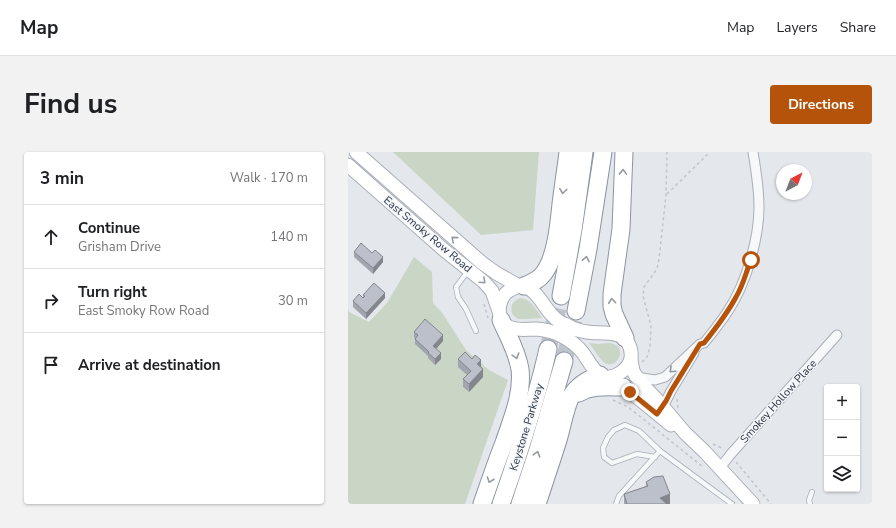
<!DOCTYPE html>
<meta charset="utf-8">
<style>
:root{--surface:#fff;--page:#f2f2f2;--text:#202124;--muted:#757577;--line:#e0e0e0;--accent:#b45309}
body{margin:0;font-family:"Nunito Sans",sans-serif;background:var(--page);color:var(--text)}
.controls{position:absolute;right:12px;bottom:12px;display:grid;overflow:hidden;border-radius:4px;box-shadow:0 1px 3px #0004}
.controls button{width:36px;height:36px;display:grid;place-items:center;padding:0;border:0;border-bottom:1px solid var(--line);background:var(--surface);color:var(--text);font:20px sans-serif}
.compass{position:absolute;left:428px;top:12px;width:36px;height:36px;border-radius:50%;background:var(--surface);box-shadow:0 1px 3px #0004;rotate:42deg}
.stop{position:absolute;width:12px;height:12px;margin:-9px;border:3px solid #b45309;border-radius:50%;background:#fff}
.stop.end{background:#b45309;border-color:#fff;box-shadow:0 1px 4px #0008}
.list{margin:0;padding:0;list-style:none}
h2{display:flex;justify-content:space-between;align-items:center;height:52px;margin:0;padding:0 16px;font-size:17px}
h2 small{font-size:13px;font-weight:400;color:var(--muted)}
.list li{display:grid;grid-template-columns:26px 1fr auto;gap:12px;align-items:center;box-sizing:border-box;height:64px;padding:0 16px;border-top:1px solid var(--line)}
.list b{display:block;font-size:15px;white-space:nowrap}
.list p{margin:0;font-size:13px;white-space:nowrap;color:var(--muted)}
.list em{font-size:13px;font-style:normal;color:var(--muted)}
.icon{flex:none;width:22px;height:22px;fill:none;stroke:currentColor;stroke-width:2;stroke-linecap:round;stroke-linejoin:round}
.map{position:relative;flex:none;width:524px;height:352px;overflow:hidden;border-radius:4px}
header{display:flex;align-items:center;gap:24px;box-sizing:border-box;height:56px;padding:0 20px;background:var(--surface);border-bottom:1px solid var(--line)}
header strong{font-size:19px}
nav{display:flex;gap:22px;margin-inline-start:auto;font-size:14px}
.intro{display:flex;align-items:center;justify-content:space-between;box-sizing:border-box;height:96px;padding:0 24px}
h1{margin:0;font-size:28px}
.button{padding:10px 18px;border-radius:4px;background:var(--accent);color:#fff;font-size:14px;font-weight:700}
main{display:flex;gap:24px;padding:0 24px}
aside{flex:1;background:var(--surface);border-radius:4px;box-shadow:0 1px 3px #0004}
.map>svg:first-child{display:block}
</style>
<header>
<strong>Map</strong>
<nav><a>Map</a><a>Layers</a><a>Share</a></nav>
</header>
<div class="intro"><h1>Find us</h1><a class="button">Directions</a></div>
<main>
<aside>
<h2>3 min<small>Walk · 170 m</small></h2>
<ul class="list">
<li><svg class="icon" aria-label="ahead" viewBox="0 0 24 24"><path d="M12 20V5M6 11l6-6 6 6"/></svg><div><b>Continue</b><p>Grisham Drive</p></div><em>140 m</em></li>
<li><svg class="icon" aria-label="right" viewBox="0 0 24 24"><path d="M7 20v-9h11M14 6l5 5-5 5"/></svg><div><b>Turn right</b><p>East Smoky Row Road</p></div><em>30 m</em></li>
<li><svg class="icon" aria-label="arrive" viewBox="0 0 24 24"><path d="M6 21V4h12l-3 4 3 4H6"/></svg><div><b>Arrive at destination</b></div></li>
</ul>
</aside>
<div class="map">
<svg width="524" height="352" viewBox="0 0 524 352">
<rect width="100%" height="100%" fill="#e4e7ec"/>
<!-- green -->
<g fill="#c9d6c5">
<polygon points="45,0 191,0 185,78 133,83"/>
<polygon points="66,105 84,120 85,151 95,162 118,198 141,218 160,228 117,352 0,352 0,157 1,160 21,170 39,151"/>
<path d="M173,146C184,148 188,158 194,166C187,166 178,168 171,167C160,164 161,148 173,146Z"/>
<path d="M241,191C244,191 247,192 250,192C255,192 261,190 266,192C279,197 269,218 257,211C252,208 245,196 241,191Z"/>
</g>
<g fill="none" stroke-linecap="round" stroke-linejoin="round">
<!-- highway-tunnel -->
<g stroke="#bfc3cb" stroke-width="17" stroke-dasharray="17 8" stroke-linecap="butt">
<polyline points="200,197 213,144"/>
<polyline points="216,209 228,159"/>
</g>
<!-- lane casing -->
<g stroke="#a9aeb7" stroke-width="6">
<g id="lane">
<polyline points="120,119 108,135 110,145 118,157 128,179"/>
<polyline points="307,305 289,302 264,311 256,305 255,296 260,285 266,278 277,273 291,279 312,299"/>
<polyline points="268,352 271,344 312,299 384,352"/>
<polyline points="462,352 461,348 464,340"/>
</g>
</g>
<!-- street casing -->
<g stroke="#a9aeb7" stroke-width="11">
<g id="street">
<path d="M288,225L307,228L317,225L352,192L356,191C364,181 373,170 380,159C398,132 411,87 411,55C411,36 408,18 405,0"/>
<polyline points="311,259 318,249 323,239 346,201"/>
<polyline points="372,316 382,303 489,183"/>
</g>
</g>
<!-- secondary casing -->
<g stroke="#a9aeb7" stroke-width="15">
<g id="secondary">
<polyline points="8,0 134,111 148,121 171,134"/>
<polyline points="0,13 96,98 136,130 144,139 151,159"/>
<path d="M171,134C188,134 194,153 204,163C208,168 213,171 219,173C225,177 232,179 239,180C250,182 272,178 279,189C282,194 284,200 283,206C281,218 263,230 252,223C245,218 240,208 235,201C224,187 206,178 188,177C178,177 170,179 161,175C148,168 149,151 158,141C162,137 167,136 171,134Z"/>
<polyline points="283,208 285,219 288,224 295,233 310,249 337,281 356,299 405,352"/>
<polyline points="268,230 290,246 323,273"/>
</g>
</g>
<!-- highway casing -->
<g stroke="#8b94a3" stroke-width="19">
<g id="highway">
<polyline points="276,0 273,77 264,142 264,154 266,162 277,186"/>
<path d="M176,134C184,131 191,128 196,121C208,105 211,72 213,52C215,35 218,17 220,0"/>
<polyline points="213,144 225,78 236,0"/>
<polyline points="228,159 240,97 255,0"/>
<path d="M231,241C244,233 260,235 275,235"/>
<path d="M134,352C141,332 148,311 156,291C164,267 175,242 172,217C169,199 160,184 153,168"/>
<path d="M153,352C171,301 188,250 200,197"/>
<polyline points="172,352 190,298 216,209"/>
<path d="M189,352C196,331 203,310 210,288C214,275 217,256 223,244C230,233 240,227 252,223"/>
</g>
</g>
<!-- path -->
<g stroke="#c2c5cb" stroke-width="1.5" stroke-dasharray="3 3" stroke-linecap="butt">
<polyline points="319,42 362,0"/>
<polyline points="136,152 140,166"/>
<polyline points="294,210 299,205 302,195 303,174 295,144 296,135 309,117 311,107 318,43 319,0"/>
<polyline points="329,247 330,256"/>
<polyline points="265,248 280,255 289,262 355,315"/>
<polyline points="365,292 376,297"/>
<polyline points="388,310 423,352"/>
</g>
<!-- lane -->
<use href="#lane" stroke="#f7f8fa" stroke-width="4.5"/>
<!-- street -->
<use href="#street" stroke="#f7f8fa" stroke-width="9"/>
<!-- secondary -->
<use href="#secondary" stroke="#fff" stroke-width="13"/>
<!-- highway -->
<use href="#highway" stroke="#fff" stroke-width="17"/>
</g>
<!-- wall -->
<g fill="#a1a5ae">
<polygon points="6,100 24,101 35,110 25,122 6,105"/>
<polygon points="15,143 37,146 18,167 5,155 5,149 15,146"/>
<polygon points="66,180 95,189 88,197 93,207 87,213 80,206 80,204 67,192 67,186 66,185"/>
<polygon points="110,207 133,215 135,225 121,240 115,235 115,227 119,223 110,215"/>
<polygon points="298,330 322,352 276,352 276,342 298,334"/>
</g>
<!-- shaded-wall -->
<g fill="#83868d">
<polygon points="35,105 35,110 25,122 25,116"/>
<polygon points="37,141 37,146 18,167 18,161"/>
<polygon points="95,183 95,189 85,200 85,194"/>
<polygon points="93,201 93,207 87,213 87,207"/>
<polygon points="133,208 133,217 129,212"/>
<polygon points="135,217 135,225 121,240 121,232"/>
<polygon points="322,342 322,352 312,352 312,346"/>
</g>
<!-- building -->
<g fill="#bbc0ca" stroke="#83868d">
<polygon points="13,91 24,101 27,98 35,105 25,116 6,100"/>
<polygon points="26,131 37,141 18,161 5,149 11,142 15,146 17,144 15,143"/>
<polygon points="77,167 95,183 85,194 93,201 87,207 80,201 81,200 67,187 70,183 66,180"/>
<polygon points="117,200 124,207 127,203 133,208 129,212 135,217 121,232 115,227 123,219 110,207"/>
<polygon points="315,324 322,342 312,346 319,352 279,352 276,342 300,334 298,330 306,325"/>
</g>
<!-- one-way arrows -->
<defs><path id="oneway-chevron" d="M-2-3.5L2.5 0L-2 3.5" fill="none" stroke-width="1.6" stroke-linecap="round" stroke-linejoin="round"/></defs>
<g stroke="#959aa2">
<use href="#oneway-chevron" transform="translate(275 20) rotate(-88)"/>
<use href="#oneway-chevron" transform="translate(215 39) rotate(97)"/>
<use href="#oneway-chevron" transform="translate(106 87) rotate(-139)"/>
<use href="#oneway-chevron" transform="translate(238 107) rotate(-79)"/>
<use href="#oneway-chevron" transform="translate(135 129) rotate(43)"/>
<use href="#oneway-chevron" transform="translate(264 149) rotate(-95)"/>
<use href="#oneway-chevron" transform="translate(168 204) rotate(73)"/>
<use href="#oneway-chevron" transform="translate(189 302) rotate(-72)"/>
<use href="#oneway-chevron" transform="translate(142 328) rotate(109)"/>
</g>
<use stroke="#9196a0" href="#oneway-chevron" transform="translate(324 218) rotate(137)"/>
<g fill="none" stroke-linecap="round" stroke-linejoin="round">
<!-- route -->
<path stroke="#b45309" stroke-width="5" d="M282,240L309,262L318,249L323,239L352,192L356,191C368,176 379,162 388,145C395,134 398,120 403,108"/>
</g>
<g text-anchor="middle" stroke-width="3" stroke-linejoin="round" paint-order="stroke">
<!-- street labels -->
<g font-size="11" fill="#2b3445" stroke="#f4f6f9">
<text transform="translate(80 82) rotate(40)" y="4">East Smoky Row Road</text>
<text transform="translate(430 249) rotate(-48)" y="4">Smokey Hollow Place</text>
<text transform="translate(178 275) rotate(-73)" y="4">Keystone Parkway</text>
</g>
</g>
</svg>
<div class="controls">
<button>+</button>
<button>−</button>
<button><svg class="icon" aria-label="layers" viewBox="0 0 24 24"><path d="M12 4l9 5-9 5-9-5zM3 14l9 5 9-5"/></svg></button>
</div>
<svg class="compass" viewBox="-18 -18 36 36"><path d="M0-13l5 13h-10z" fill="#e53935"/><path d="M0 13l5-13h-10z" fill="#757577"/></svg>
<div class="stop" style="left:403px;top:108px"></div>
<div class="stop end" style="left:282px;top:240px"></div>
</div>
</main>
